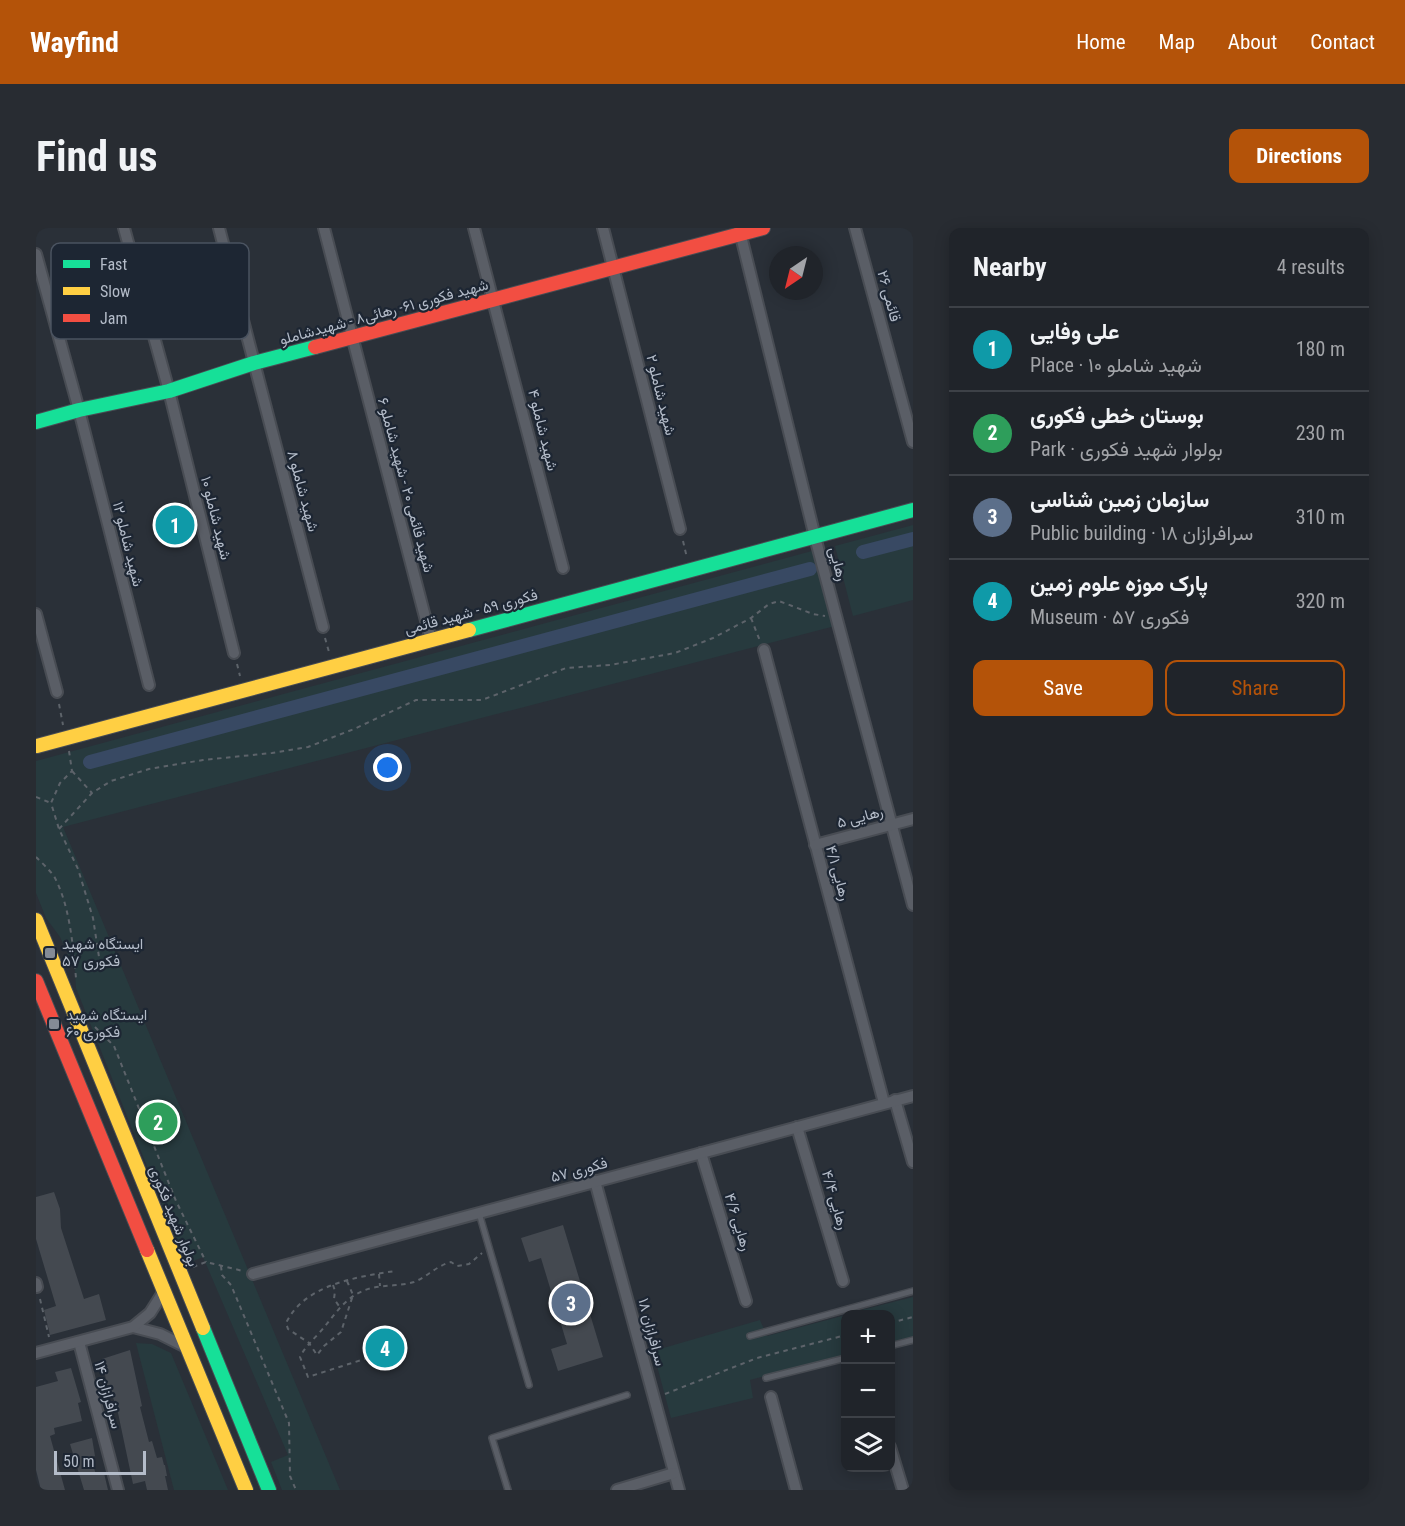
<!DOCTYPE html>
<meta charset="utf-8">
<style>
:root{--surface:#20242a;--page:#282c32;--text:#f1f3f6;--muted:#a2a4a8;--line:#3d4147;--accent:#b45309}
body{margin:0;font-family:"Roboto Condensed",Vazirmatn,sans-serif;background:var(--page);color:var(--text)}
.controls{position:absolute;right:18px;bottom:18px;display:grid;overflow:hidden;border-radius:12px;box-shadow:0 3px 15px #0003}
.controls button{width:54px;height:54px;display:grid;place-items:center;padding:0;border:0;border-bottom:2px solid var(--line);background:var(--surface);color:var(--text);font:30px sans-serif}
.compass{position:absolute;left:733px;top:18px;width:54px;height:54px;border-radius:50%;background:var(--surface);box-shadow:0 3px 15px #0003;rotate:215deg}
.scale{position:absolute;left:18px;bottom:15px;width:92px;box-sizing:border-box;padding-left:6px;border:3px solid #b4bcc9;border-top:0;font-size:16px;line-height:21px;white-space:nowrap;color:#b4bcc9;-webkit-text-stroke:4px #1d2633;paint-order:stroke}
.you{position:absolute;left:352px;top:540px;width:21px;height:21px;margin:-15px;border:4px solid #fff;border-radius:50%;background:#1a73e8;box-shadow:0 0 0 9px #1a73e833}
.badge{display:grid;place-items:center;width:39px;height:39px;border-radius:50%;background:var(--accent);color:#fff;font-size:20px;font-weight:700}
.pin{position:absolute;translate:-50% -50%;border:3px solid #fff;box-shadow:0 2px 6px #0006}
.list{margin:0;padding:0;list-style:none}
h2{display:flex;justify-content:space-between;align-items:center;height:78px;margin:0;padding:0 24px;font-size:26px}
h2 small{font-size:20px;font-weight:400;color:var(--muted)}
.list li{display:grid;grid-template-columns:39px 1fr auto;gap:18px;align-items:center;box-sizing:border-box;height:84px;padding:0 24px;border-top:2px solid var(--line)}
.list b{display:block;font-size:22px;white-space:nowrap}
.list p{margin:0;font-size:20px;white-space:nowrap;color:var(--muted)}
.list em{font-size:20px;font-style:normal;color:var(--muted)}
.actions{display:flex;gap:12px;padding:18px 24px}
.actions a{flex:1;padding:14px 0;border:2px solid var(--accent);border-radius:12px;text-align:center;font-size:21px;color:var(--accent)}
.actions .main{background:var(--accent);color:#fff}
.icon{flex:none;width:33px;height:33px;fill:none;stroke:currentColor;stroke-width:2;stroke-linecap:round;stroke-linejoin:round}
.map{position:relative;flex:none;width:877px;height:1262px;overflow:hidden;border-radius:12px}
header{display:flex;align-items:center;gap:36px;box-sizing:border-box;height:84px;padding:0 30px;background:var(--accent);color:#fff}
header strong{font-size:28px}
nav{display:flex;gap:33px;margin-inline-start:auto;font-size:21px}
.intro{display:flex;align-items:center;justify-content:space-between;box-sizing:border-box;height:144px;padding:0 36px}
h1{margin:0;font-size:42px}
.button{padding:15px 27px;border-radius:12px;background:var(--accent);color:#fff;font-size:21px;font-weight:700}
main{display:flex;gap:36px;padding:0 36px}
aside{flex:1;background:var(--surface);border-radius:12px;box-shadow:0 3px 15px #0003}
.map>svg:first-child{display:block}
</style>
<header>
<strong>Wayfind</strong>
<nav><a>Home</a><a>Map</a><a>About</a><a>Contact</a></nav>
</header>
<div class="intro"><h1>Find us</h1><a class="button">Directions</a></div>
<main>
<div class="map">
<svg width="877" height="1262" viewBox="0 0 877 1262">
<rect width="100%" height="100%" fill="#2a3038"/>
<!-- green -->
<g fill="#273a3e">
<polygon points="877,297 877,372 817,388 799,318"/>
<polygon points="776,323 799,398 27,599 304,1262 246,1262 235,1234 252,1227 167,1029 150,1036 40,760 39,742 24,709 10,690 0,665 0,533"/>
<polygon points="877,1069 877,1109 855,1115 854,1086 810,1086"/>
<polygon points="810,1087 809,1127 714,1152 717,1170 635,1190 617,1123 724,1092 731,1108"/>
<polygon points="100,1115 116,1116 135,1125 192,1262 138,1262"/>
</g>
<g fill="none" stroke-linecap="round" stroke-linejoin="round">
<!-- canal -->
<g stroke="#384963" stroke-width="14">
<polyline points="827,324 877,311"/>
<polyline points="54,534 774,341"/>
</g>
</g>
<!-- building -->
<g fill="#444950">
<polygon points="154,285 158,299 123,308 120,295"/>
<polygon points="18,964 24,981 25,1000 48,1071 63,1066 70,1092 14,1107 8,1082 20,1078 0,1011 0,969"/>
<polygon points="527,997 567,1129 522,1143 515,1121 531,1116 505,1030 493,1034 485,1010"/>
<polygon points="94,1122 106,1178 104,1179 113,1214 116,1213 121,1230 126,1229 128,1237 129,1237 131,1248 129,1248 132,1262 111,1262 109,1253 97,1256 82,1185 73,1157 71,1157 66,1131"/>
<polygon points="35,1140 45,1174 42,1175 46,1193 18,1200 19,1206 14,1208 29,1262 5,1262 0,1242 0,1159 22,1153 19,1144"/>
<polygon points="56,1210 59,1228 55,1229 60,1247 68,1245 72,1262 48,1262 34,1216"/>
</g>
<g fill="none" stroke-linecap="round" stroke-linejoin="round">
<!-- lane casing -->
<g stroke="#484c53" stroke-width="8">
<g id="lane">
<polyline points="443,985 493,1157"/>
<polyline points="714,1108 877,1063"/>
<polyline points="854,1118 877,1112"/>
<polyline points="730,1150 810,1130"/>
<polyline points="472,1262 456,1210 591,1167"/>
</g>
</g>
<!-- street casing -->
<g stroke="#484c53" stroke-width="14">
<g id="street">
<polyline points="88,0 133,163 198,425"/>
<polyline points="183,0 287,399"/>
<polyline points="288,0 395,412"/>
<polyline points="438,0 527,340"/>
<polyline points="567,0 644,301"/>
<polyline points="703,0 779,309 877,677"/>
<polyline points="819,0 877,214"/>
<polyline points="0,26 43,182 113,457"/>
<polyline points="0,386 21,464"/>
<polyline points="728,422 848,875"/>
<polyline points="779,617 877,591"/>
<polyline points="859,872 877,934"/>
<polyline points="761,899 807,1053"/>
<polyline points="665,925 710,1073"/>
<polyline points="559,953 643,1262"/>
<polyline points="217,1046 877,868"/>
<polyline points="0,1055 1,1059"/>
<polyline points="97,1099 124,1106 152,1120"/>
<polyline points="43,1114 82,1262"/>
<polyline points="0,1125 97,1099 114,1085 128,1063"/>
<polyline points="735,1169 760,1262"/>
<polyline points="854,1219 867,1262"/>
<polyline points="581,1262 638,1245"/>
</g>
</g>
<!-- fast casing -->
<g stroke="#484c53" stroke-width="16">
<g id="fast">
<polyline points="0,194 43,182 133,163 218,135 279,119"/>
<polyline points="433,402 877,282"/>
<polyline points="167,1100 233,1262"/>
</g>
</g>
<!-- slow casing -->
<g stroke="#484c53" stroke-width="16">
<g id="slow">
<polyline points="1,518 433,402"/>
<polyline points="0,692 167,1100"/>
<polyline points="111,1022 210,1262"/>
</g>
</g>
<!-- jam casing -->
<g stroke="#484c53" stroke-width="16">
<g id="jam">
<polyline points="279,119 727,0"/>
<polyline points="0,753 111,1022"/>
</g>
</g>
<!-- path -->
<g stroke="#5d636a" stroke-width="2" stroke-dasharray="4.5 4.5" stroke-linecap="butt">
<polyline points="647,313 651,330"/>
<polyline points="715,390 724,413"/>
<polyline points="289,410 293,424"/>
<polyline points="201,436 204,448"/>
<polyline points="23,476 27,497"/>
<polyline points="33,523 36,543 24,555 15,575 23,601 42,641 57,690 63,729"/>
<polyline points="36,543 56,565"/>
<polyline points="0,569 15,575"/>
<polyline points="23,601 56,565 75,553 113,541 167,532 236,525 272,519 318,501 380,472 446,472 530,440 574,437 639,425 677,410 715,390 733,376 743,373 777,386 789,388"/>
<path d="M0,629C6,635 14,642 19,650C34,679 37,718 40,750"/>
<polyline points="59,799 78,818 140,973 170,1034"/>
<polyline points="185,1038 186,1047 195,1057 253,1195 254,1248 260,1262"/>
<polyline points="157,1039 170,1034 207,1043"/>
<polyline points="343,1046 344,1058"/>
<path d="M311,1053L317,1067L305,1104L288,1118L281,1127L273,1115L252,1101L250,1095C269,1056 321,1049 359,1043"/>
<polyline points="297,1057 299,1063 298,1071 303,1078"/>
<polyline points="4,1071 13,1109"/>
<polyline points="854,1095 877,1089"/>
<path d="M341,1127L272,1149L264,1129C269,1119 276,1113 284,1104C300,1086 310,1066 336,1060C349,1057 365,1058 378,1054C391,1049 400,1038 415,1034L421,1038L433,1036L446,1025"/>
<polyline points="629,1166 721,1130 810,1107"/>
</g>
<!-- lane -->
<use href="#lane" stroke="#5a5e66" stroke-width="5"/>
<!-- street -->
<use href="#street" stroke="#5a5e66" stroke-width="10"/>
<!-- fast -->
<use href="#fast" stroke="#16e098" stroke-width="14"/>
<!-- slow -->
<use href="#slow" stroke="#ffcf43" stroke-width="14"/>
<!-- jam -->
<use href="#jam" stroke="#f24e42" stroke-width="14"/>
</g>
<!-- markers -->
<g fill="#848b96" stroke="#1d2633" stroke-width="2">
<rect x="8" y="719" width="12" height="12" rx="3"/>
<rect x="12" y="790" width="12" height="12" rx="3"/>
</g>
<g text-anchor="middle" stroke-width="4.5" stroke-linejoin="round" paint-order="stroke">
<!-- street labels -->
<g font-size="15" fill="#b4bcc9" stroke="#1d2633">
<text transform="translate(853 68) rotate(75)" y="5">قائمی ۲۶</text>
<text transform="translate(348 84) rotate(-15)" y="5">شهید فکوری ۶۱- رهائی۸ - شهیدشاملو</text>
<text transform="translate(625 167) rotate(76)" y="5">شهید شاملو ۲</text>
<text transform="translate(507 202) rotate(76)" y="5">شهید شاملو ۴</text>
<text transform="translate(370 257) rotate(75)" y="5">شهید قائمی ۲۰ - شهید شاملو ۶</text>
<text transform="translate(267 263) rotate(75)" y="5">شهید شاملو ۸</text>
<text transform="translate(180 290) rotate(76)" y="5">شهید شاملو ۱۰</text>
<text transform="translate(92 316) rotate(76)" y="5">شهید شاملو ۱۲</text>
<text transform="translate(802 336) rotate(75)" y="5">رهایی</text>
<text transform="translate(435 384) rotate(-15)" y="5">فکوری ۵۹ - شهید قائمی</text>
<text transform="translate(824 589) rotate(-15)" y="5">رهایی ۵</text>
<text transform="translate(802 645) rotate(75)" y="5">رهایی ۴/۱</text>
<text transform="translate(543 942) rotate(-15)" y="5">فکوری ۵۷</text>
<text transform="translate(799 972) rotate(74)" y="5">رهایی ۴/۴</text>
<text transform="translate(138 988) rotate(68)" y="5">بولوار شهید فکوری</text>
<text transform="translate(702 994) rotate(73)" y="5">رهایی ۴/۶</text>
<text transform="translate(616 1104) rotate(75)" y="5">سرافرازان ۱۸</text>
<text transform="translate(72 1167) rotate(75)" y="5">سرافرازان ۱۴</text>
</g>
<!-- poi labels -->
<g font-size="15" fill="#b4bcc9" stroke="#1d2633" text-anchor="start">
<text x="26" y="721">ایستگاه شهید<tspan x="26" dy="17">فکوری ۵۷</tspan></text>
<text x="30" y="792">ایستگاه شهید<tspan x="30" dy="17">فکوری ۶۰</tspan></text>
</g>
</g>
<!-- legend -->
<rect x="15" y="15" width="198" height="96" rx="9" fill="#1d2633" stroke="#4a5360" stroke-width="1.5"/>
<rect x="27" y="32" width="27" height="8" fill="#16e098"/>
<rect x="27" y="59" width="27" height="8" fill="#ffcf43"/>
<rect x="27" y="86" width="27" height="8" fill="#f24e42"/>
<g font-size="16" fill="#b4bcc9">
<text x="64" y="42">Fast</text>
<text x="64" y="69">Slow</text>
<text x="64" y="96">Jam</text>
</g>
</svg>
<div class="controls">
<button>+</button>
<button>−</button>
<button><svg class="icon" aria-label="layers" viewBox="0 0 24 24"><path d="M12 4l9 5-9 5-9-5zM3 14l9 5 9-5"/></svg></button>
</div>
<svg class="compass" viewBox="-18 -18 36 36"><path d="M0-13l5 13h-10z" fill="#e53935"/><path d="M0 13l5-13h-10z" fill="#a2a4a8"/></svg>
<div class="scale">50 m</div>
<div class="you"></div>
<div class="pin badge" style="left:139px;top:297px;background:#0f9aa8">1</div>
<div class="pin badge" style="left:122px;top:894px;background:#2e9e5b">2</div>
<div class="pin badge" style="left:535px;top:1075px;background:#5c6f8a">3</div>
<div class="pin badge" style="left:349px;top:1120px;background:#0f9aa8">4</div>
</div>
<aside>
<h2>Nearby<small>4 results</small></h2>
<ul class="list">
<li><span class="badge" style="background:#0f9aa8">1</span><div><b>علی وفایی</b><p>Place · شهید شاملو ۱۰</p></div><em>180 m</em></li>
<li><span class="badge" style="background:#2e9e5b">2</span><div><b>بوستان خطی فکوری</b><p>Park · بولوار شهید فکوری</p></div><em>230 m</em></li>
<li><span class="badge" style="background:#5c6f8a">3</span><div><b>سازمان زمین شناسی</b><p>Public building · سرافرازان ۱۸</p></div><em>310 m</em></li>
<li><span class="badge" style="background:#0f9aa8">4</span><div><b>پارک موزه علوم زمین</b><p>Museum · فکوری ۵۷</p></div><em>320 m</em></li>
</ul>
<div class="actions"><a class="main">Save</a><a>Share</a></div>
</aside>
</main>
